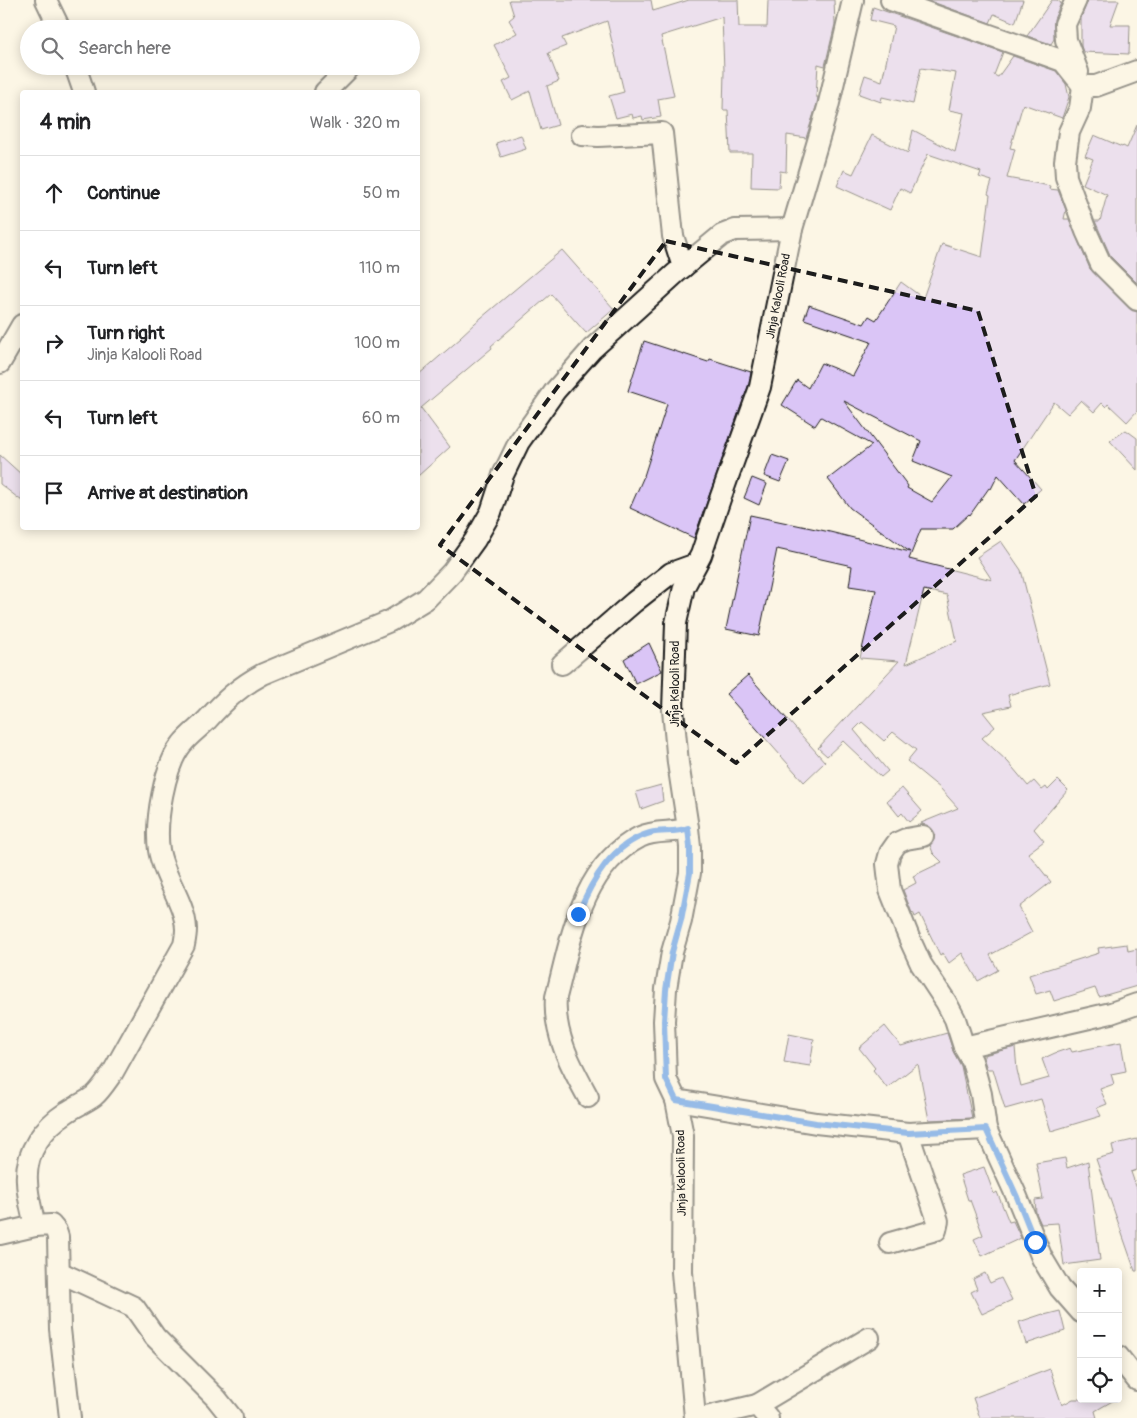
<!DOCTYPE html>
<meta charset="utf-8">
<style>
:root{--surface:#fff;--page:#f6f6f6;--text:#202124;--muted:#757577;--line:#e0e0e0}
body{margin:0;font-family:Pangolin,sans-serif;background:var(--page);color:var(--text)}
.controls{position:absolute;right:15px;bottom:15px;display:grid;overflow:hidden;border-radius:5px;box-shadow:0 2px 12px #0003}
.controls button{width:45px;height:45px;display:grid;place-items:center;padding:0;border:0;border-bottom:1px solid var(--line);background:var(--surface);color:var(--text);font:25px sans-serif}
.stop{position:absolute;width:15px;height:15px;margin:-11px;border:4px solid #1a73e8;border-radius:50%;background:#fff}
.stop.end{background:#1a73e8;border-color:#fff;box-shadow:0 1px 5px #0008}
.list{margin:0;padding:0;list-style:none}
h2{display:flex;justify-content:space-between;align-items:center;height:65px;margin:0;padding:0 20px;font-size:21px}
h2 small{font-size:16px;font-weight:400;color:var(--muted)}
.list li{display:grid;grid-template-columns:32px 1fr auto;gap:15px;align-items:center;box-sizing:border-box;height:75px;padding:0 20px;border-top:1px solid var(--line)}
.list b{display:block;font-size:19px;white-space:nowrap}
.list p{margin:0;font-size:16px;white-space:nowrap;color:var(--muted)}
.list em{font-size:16px;font-style:normal;color:var(--muted)}
.icon{flex:none;width:28px;height:28px;fill:none;stroke:currentColor;stroke-width:2;stroke-linecap:round;stroke-linejoin:round}
.map{position:relative;flex:none;width:1137px;height:1418px;overflow:hidden}
.search{position:absolute;background:var(--surface);box-shadow:0 2px 12px #0003;left:20px;top:20px;width:400px;height:55px;display:flex;align-items:center;gap:12px;box-sizing:border-box;padding:0 18px;border-radius:28px;color:var(--muted);font-size:19px}
.panel{position:absolute;background:var(--surface);box-shadow:0 2px 12px #0003;left:20px;top:90px;width:400px;height:440px;border-radius:5px}
.map>svg:first-child{display:block}
</style>
<div class="map">
<svg width="1137" height="1418" viewBox="0 0 1137 1418">
<rect width="100%" height="100%" fill="#fcf5e5"/>
<filter id="ink" filterUnits="userSpaceOnUse"><feTurbulence type="fractalNoise" baseFrequency=".02" numOctaves="2"/><feDisplacementMap in="SourceGraphic" scale="10" xChannelSelector="R" yChannelSelector="G"/><feConvolveMatrix kernelMatrix="1 2 1 2 8 2 1 2 1" color-interpolation-filters="sRGB"/></filter>
<g filter="url(#ink)">
<!-- building -->
<g fill="#dac5f6" stroke="#1c1c1c" fill-rule="evenodd">
<polygon points="509,0 651,0 653,11 689,0 738,0 739,27 767,27 768,0 834,0 835,24 825,66 818,64 816,97 818,97 817,104 806,138 787,135 786,172 780,171 779,188 751,187 752,153 730,153 728,110 723,110 724,71 722,17 661,36 674,96 658,99 661,117 643,120 642,116 633,118 632,114 616,118 609,96 624,92 607,21 562,38 566,46 548,53 559,81 547,86 558,125 541,130 530,91 512,100 503,82 511,78 494,45 517,33 509,20 514,16"/>
<polygon points="927,0 1023,0 1015,23 994,14 990,23"/>
<polygon points="1052,0 1057,0 1061,3 1054,19 1054,39 1051,44 1027,36"/>
<polygon points="1088,0 1119,0 1110,25 1130,25 1129,54 1083,52 1081,46 1081,18"/>
<path d="M873,7L1003,52L994,75L998,77L1013,56L1056,71L1066,84L1069,97L1062,118L1023,104L1010,148L1015,149L1007,178L1050,186L1049,189L1058,190L1066,210L1064,219H1069L1090,269L1129,308L1137,312V411L1127,422L1108,404L1106,407L1102,403L1094,412L1081,400L1068,414L1054,402L1015,460L1041,489L1024,504L998,475L991,489L989,488L970,515L969,514L953,529H921L909,559L992,580L977,557L1001,541L1021,570L1050,684L1008,695L1011,706L983,712L995,727L982,738L1008,762L1028,786L1034,781L1042,790L1046,787L1048,790L1058,780L1068,790L1034,829L1044,841L1028,853L1051,882L1019,907L1032,932L990,955L998,970L978,981L962,953L949,963L943,953L940,955L920,914L915,917L913,912L912,913L903,890L916,883L913,876L942,862L933,853L930,845L934,840L935,833L932,829L921,823L958,808L940,788L907,761L916,750L893,732L884,741L862,722L854,730L888,771L881,777L843,741L827,756L818,748L899,661L860,658L876,590L849,586L852,566L777,549L759,636L726,629L750,515L830,532L910,552L850,508L828,479L872,445L821,417L815,426L782,405L797,380L808,388L821,363L853,376L871,342L804,319L809,305L864,324L869,316L876,320L901,282L923,298L942,244L982,257L990,195L988,194L992,181L979,177L981,172L928,154L910,193L900,188L890,210L837,186L844,170L853,174L872,135L908,153L913,130L955,152L964,113L949,110L956,73L921,68L913,104L882,97L881,102L859,94L865,75L882,81L894,26L870,20ZM844,401L921,441L913,461L952,477L932,502L907,488L908,486ZM924,590L947,595L957,641L906,664Z"/>
<polygon points="1137,125 1137,283 1111,257 1095,221 1100,221 1107,195 1083,184 1093,159 1085,156 1094,135 1122,147 1123,146 1127,148"/>
<polygon points="521,135 526,149 501,157 496,143"/>
<polygon points="562,250 614,309 586,333 551,294 491,346 492,348 421,408 450,447 418,476 418,375 461,338 460,337 475,323"/>
<polygon points="644,341 708,362 710,359 751,372 749,384 694,538 630,508 644,476 667,404 628,391"/>
<polygon points="1126,430 1137,438 1137,470 1110,441"/>
<polygon points="0,455 22,475 22,501 0,484"/>
<polygon points="772,455 789,461 780,482 764,476"/>
<polygon points="752,478 767,484 759,505 744,498"/>
<polygon points="649,643 662,671 636,684 624,659"/>
<polygon points="748,675 825,762 804,782 726,694"/>
<polygon points="661,785 663,801 641,809 636,792"/>
<polygon points="902,788 922,811 909,822 902,813 899,816 887,801"/>
<polygon points="1127,944 1128,951 1137,949 1137,986 1099,997 1095,988 1054,1001 1050,990 1036,994 1029,975 1099,953 1098,948"/>
<polygon points="885,1026 901,1046 947,1033 953,1051 961,1066 972,1118 929,1120 918,1064 887,1088 873,1070 875,1068 859,1048"/>
<polygon points="789,1034 814,1039 810,1066 784,1062"/>
<polygon points="1121,1042 1126,1071 1111,1074 1114,1084 1100,1089 1107,1104 1097,1108 1101,1116 1051,1131 1041,1099 1005,1109 993,1069 987,1069 984,1060 984,1055 1015,1047 1017,1070 1021,1086 1049,1078 1042,1059 1055,1053 1070,1048 1072,1052"/>
<polygon points="1137,1139 1137,1170 1131,1172 1137,1189 1137,1271 1135,1271 1096,1159 1114,1154 1112,1145"/>
<polygon points="1065,1158 1067,1168 1088,1161 1100,1260 1064,1265 1058,1223 1041,1224 1036,1213 1035,1200 1043,1199 1036,1163"/>
<polygon points="984,1167 994,1194 997,1192 1009,1222 1013,1221 1021,1238 982,1256 974,1239 983,1235 970,1200 968,1200 960,1175"/>
<polygon points="985,1273 990,1283 1001,1278 1012,1300 982,1314 971,1292 977,1289 973,1279"/>
<polygon points="1060,1311 1065,1331 1026,1344 1019,1322 1043,1314 1044,1315"/>
<polygon points="1050,1369 1062,1405 1073,1399 1116,1399 1095,1411 1097,1418 980,1418 973,1398"/>
</g>
<g fill="none" stroke-linecap="round" stroke-linejoin="round">
<!-- street casing -->
<g stroke="#1c1c1c" stroke-width="24">
<g id="street">
<polyline points="46,0 60,29"/>
<polyline points="891,0 1063,61 1083,86"/>
<polyline points="1076,0 1065,24 1066,40 1078,72"/>
<polyline points="75,66 84,92"/>
<polyline points="1137,71 1096,86 1083,86 1080,108 1069,132 1065,161 1066,177 1086,231 1101,264 1137,300"/>
<polyline points="325,92 351,66"/>
<polyline points="582,135 598,136 662,133 673,236 683,267"/>
<polyline points="0,363 22,325"/>
<polyline points="562,664 634,602 671,573 696,564"/>
<polyline points="923,836 906,839 897,843 890,853 887,864 890,890 910,940 921,964 946,1002 955,1019 964,1047 972,1061 981,1094 986,1129 1017,1197 1042,1258 1060,1288 1081,1312"/>
<polyline points="964,1047 1111,1013 1137,1004"/>
<path d="M588,1097C571,1066 553,1034 556,997C571,940 581,867 640,837C657,829 673,834 688,828"/>
<polyline points="676,1100 816,1123 908,1133 986,1129"/>
<polyline points="35,1226 51,1225 56,1231 58,1237 60,1329 70,1418"/>
<path d="M0,1234L35,1226C32,1211 27,1195 27,1181C25,1151 44,1127 67,1112C76,1106 86,1102 94,1096C101,1090 107,1080 113,1072L184,945C185,940 186,934 186,929C185,902 163,877 159,850C155,822 164,766 182,744C189,735 199,728 207,720C225,700 239,687 263,674L390,621L426,599L452,572L475,540L491,512L503,475L519,442L555,391L592,349L676,273L722,235L735,230L792,229"/>
<polyline points="890,1243 936,1230 938,1221 908,1133"/>
<polyline points="59,1272 134,1307 155,1337 216,1398 232,1418"/>
<polyline points="1118,1356 1137,1380"/>
<polyline points="757,1405 869,1338"/>
<polyline points="695,1418 682,1272 683,1136 676,1100 666,1079 665,1048 664,1021 666,989 672,952 681,921 690,873 690,847 688,828 678,763 673,710 676,623 684,587 701,555 720,499 760,387 792,229 828,107 853,0"/>
<polyline points="702,1418 757,1405 768,1418"/>
</g>
</g>
<!-- street -->
<use href="#street" stroke="#fcf5e5" stroke-width="20"/>
</g>
</g>
<g fill="none" stroke-linecap="round" stroke-linejoin="round" filter="url(#ink)">
<!-- route -->
<path stroke="#1a73e8" stroke-width="6" d="M578,914C592,880 612,844 650,833C663,830 676,833 688,828L690,847V873L681,920L672,952L666,990L664,1021L666,1079L676,1100L816,1123L908,1133L986,1129L1017,1197L1035,1242"/>
</g>
<!-- marked area -->
<path d="M0 0H1137V1418H0ZM666,241L978,311L1036,496L736,763L440,545Z" fill="#fcf5e5" fill-opacity=".55" fill-rule="evenodd"/>
<path fill="none" stroke="#1c1c1c" stroke-width="4" stroke-dasharray="10 6" stroke-linejoin="round" d="M666,241L978,311L1036,496L736,763L440,545Z"/>
<g text-anchor="middle" stroke-width="4" stroke-linejoin="round" paint-order="stroke">
<!-- street labels -->
<g font-size="12" fill="#1c1c1c" stroke="#fcf5e5">
<text transform="translate(778 296) rotate(-79)" y="4">Jinja Kalooli Road</text>
<text transform="translate(675 684) rotate(-90)" y="4">Jinja Kalooli Road</text>
<text transform="translate(681 1173) rotate(-91)" y="4">Jinja Kalooli Road</text>
</g>
</g>
</svg>
<div class="controls">
<button>+</button>
<button>−</button>
<button><svg class="icon" aria-label="locate" viewBox="0 0 24 24"><circle cx="12" cy="12" r="6"/><path d="M12 2v4M12 18v4M2 12h4M18 12h4"/></svg></button>
</div>
<div class="stop" style="left:1035px;top:1242px"></div>
<div class="stop end" style="left:578px;top:914px"></div>
<div class="search"><svg class="icon" aria-label="search" viewBox="0 0 24 24"><circle cx="10" cy="10" r="6"/><path d="M15 15l6 6"/></svg>Search here</div>
<section class="panel">
<h2>4 min<small>Walk · 320 m</small></h2>
<ul class="list">
<li><svg class="icon" aria-label="ahead" viewBox="0 0 24 24"><path d="M12 20V5M6 11l6-6 6 6"/></svg><div><b>Continue</b></div><em>50 m</em></li>
<li><svg class="icon" aria-label="left" viewBox="0 0 24 24"><path d="M17 20v-9H6M10 6l-5 5 5 5"/></svg><div><b>Turn left</b></div><em>110 m</em></li>
<li><svg class="icon" aria-label="right" viewBox="0 0 24 24"><path d="M7 20v-9h11M14 6l5 5-5 5"/></svg><div><b>Turn right</b><p>Jinja Kalooli Road</p></div><em>100 m</em></li>
<li><svg class="icon" aria-label="left" viewBox="0 0 24 24"><path d="M17 20v-9H6M10 6l-5 5 5 5"/></svg><div><b>Turn left</b></div><em>60 m</em></li>
<li><svg class="icon" aria-label="arrive" viewBox="0 0 24 24"><path d="M6 21V4h12l-3 4 3 4H6"/></svg><div><b>Arrive at destination</b></div></li>
</ul>
</section>
</div>
